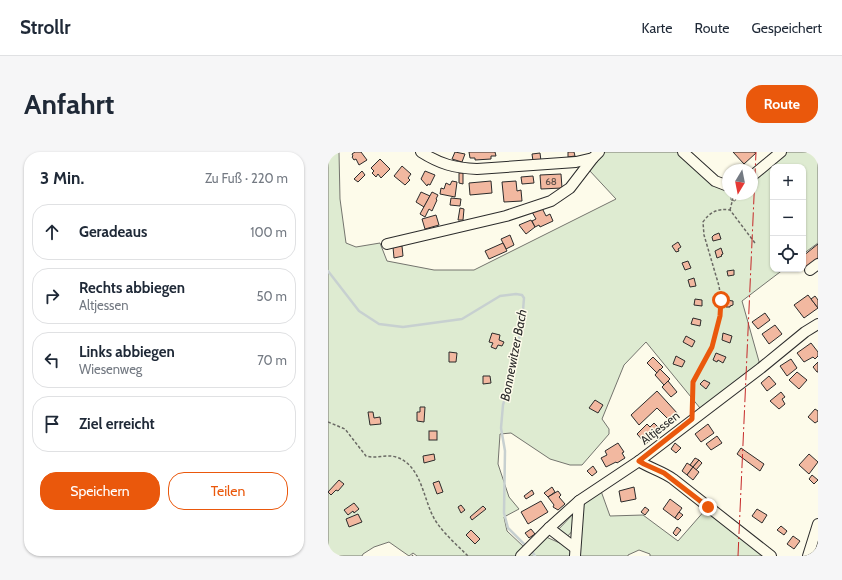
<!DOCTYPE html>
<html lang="de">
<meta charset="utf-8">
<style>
:root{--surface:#fff;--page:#f6f6f7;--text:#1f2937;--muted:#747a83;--line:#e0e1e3;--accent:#ea580c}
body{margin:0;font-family:Cabin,sans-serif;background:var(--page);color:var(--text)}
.controls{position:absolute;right:12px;top:12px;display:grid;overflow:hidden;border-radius:8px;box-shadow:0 1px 3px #0004}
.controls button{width:36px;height:36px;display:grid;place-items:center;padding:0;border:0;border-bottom:1px solid var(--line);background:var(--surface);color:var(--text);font:20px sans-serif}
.compass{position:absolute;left:394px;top:12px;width:36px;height:36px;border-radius:50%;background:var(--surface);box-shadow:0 1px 3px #0004;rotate:190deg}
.stop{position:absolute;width:12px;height:12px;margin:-9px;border:3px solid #ea580c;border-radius:50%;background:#fff}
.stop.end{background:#ea580c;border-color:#fff;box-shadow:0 1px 4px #0008}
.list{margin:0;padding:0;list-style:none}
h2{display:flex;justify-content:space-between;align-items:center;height:52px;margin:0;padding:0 16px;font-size:17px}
h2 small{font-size:13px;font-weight:400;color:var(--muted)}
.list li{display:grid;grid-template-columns:26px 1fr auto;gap:12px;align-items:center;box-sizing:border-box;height:56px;margin:0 8px 8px;padding:0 8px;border:1px solid var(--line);border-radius:16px}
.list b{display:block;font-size:15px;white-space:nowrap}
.list p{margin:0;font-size:13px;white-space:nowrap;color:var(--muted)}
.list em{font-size:13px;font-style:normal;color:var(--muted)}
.actions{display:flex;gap:8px;padding:12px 16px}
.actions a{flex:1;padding:9px 0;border:1px solid var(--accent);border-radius:16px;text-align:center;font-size:14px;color:var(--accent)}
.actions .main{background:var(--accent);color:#fff}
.icon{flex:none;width:22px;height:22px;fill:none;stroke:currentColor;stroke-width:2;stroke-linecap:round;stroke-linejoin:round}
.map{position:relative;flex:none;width:490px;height:404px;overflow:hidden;border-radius:16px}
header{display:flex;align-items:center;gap:24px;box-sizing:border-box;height:56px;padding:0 20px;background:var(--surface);border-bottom:1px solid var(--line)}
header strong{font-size:19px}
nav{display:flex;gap:22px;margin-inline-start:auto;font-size:14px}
.intro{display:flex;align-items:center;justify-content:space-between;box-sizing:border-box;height:96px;padding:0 24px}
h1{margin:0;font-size:28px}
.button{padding:10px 18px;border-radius:16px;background:var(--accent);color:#fff;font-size:14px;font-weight:700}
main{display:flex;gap:24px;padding:0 24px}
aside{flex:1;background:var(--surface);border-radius:16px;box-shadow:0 1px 3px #0004}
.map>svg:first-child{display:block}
</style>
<header>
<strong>Strollr</strong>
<nav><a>Karte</a><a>Route</a><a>Gespeichert</a></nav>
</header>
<div class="intro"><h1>Anfahrt</h1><a class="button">Route</a></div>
<main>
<aside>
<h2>3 Min.<small>Zu Fuß · 220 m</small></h2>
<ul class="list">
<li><svg class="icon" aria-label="ahead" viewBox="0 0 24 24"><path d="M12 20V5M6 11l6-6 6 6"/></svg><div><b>Geradeaus</b></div><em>100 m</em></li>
<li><svg class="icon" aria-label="right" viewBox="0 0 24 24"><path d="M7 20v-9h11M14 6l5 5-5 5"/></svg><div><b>Rechts abbiegen</b><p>Altjessen</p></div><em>50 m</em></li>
<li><svg class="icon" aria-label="left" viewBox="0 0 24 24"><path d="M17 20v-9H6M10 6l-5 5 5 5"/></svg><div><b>Links abbiegen</b><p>Wiesenweg</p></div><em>70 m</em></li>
<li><svg class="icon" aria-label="arrive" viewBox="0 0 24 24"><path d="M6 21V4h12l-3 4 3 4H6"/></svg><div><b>Ziel erreicht</b></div></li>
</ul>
<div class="actions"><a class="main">Speichern</a><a>Teilen</a></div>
</aside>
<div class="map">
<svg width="490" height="404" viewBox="0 0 490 404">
<rect width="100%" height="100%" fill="#fdfbea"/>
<!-- green -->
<g fill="#deebd1" stroke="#74746e">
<polygon points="0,0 11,0 12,47 18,91 28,95 52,91 59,109 106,118 146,118 288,47 261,18 274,0 351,0 397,38 403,44 403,48 407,49 410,42 424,42 424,28 458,0 490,0 490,91 475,102 475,15 445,15 445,117 456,117 414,149 432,213 372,256 318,190 296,213 274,267 281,277 281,282 254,313 242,313 222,307 183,281 172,282 170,312 181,345 191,357 176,365 179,379 196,395 187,404 89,404 85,401 81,404 61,390 46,395 35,402 34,404 0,404"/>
<polygon points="273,339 282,364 315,363 350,389 378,357 438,404 322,404 322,402 311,398 300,403 300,404 252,404 254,356 258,349"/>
<polygon points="247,360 247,376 238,386 229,379"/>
<polygon points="216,384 245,397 245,404 197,404"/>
</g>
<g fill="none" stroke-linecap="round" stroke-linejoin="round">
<!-- stream -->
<g stroke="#c7d0d0" stroke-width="2.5">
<polyline points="0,119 31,159 51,172 75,175 134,167 172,144 188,142 194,143 196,146 194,171 185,217 175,253 173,276 177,299 176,361 180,376 199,395"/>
<polyline points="203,398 207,404"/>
</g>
</g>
<!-- building -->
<g fill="#f2b8a0" stroke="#2b2b2b">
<polygon points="27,0 33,0 39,8 31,13 28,7 26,8 24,5 25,4 24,2"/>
<polygon points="127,0 137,2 134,10 124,7"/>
<polygon points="141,0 167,0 168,4 163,4 163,7 147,8 147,6 142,6"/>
<polygon points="240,0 246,0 247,4 240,5"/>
<polygon points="405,0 426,0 428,1 416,12"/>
<polygon points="212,1 213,9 205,9 204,2"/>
<polygon points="52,7 62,17 53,26 50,22 48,25 44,21 46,19 43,16"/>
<polygon points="74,14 83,22 80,26 82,28 77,33 66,24"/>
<polygon points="34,19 37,23 30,30 26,27"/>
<polygon points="97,19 107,23 102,33 100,32 99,34 93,27"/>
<polygon points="131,21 135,21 135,32 131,31"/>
<polygon points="233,22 234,36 213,37 212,23"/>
<polygon points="205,24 206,31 194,32 193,25"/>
<polygon points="124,29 129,30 127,45 112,42 113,36 116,37 118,31 122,33"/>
<polygon points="163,29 164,41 142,43 141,31"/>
<polygon points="188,29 189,39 193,38 194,49 176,50 174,30"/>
<polygon points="93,40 102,44 96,55 88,50"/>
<polygon points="104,40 110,43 108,47 109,48 104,59 101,57 97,65 92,62"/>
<polygon points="123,46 133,47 132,54 122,53"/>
<polygon points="132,56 136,57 135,68 130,68"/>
<polygon points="214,56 218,64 222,62 225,69 212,75 211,73 207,75 204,69 208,67 204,60"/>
<polygon points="108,63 111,73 97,77 94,67"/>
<polygon points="203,68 207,75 198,82 191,73"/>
<polygon points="391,81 393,87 385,89 384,85 386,83"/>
<polygon points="182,83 186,93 178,97 173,87"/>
<polygon points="350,90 353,95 350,97 351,99 348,100 344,94"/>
<polygon points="175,91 179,99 161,107 157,99"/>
<polygon points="490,92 490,106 476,117 475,104"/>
<polygon points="74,94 75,104 66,106 65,95"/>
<polygon points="393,96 395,102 393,103 394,104 389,106 387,99"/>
<polygon points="360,109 363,116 357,118 354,111"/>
<polygon points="406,118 406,123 400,124 399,119"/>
<polygon points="366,126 368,134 362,135 360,128"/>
<polygon points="480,143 490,156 476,166 466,153"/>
<polygon points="487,144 490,148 490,156 483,147"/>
<polygon points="367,147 374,148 374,154 366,153"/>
<polygon points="398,148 405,149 405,153 402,154 402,155 398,155"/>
<polygon points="437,161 442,168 430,177 424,170"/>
<polygon points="365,166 373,168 372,174 363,172"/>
<polygon points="447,173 454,182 441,192 434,182"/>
<polygon points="164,181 172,183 171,188 176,190 174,194 170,193 168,197 163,195 165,191 161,190"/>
<polygon points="395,181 404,184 402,191 394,188"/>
<polygon points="358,184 367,189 364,195 355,190"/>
<polygon points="483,191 490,200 490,204 487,207 485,205 476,210 469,201"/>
<polygon points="121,200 129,201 128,210 121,210"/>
<polygon points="388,201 398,205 395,211 390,208 389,210 385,208"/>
<polygon points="348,204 357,209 354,215 345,212"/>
<polygon points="325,205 335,215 329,221 319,211"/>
<polygon points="463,207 469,216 459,224 452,214"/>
<polygon points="490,210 490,220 489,220 485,215"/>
<polygon points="332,217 342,227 336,233 327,223"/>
<polygon points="469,220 479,228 471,237 461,228"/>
<polygon points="155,224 162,224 163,231 155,232"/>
<polygon points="441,224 448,232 439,239 433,231"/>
<polygon points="376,228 382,231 378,237 372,232"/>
<polygon points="340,229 349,240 343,245 334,235"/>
<polygon points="329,239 350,262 342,269 329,256 311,273 303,263"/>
<polygon points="453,240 457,245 454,247 457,252 451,257 442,249"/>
<polygon points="267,248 275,253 270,261 261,256"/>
<polygon points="92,255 97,255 96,270 89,269 89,260 92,260"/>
<polygon points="487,257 490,259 490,269 487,271 480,265"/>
<polygon points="40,260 45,260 46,266 52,265 53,272 42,273"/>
<polygon points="326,271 333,278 318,292 309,282 319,272 322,275"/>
<polygon points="380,272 386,281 373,290 367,282"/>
<rect x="101" y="279" width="8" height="9"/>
<polygon points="389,284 394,291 383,298 378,292"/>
<polygon points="290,291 296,300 294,301 297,306 289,311 288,310 278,315 273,306 279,303 277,299"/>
<polygon points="347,291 353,296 348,301 343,297"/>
<polygon points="413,296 436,312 432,319 409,302"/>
<polygon points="106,302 107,308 96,311 95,304"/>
<polygon points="481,302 490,310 481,322 471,313"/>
<polygon points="367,306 371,308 365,315 362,313"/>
<polygon points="371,308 374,311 368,318 365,315"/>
<polygon points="359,311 365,315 359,323 354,319"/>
<polygon points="265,314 269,320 264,324 259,319"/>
<polygon points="365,315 371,320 365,328 359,323"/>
<polygon points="484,323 490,328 486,332 481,327"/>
<polygon points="11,328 16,332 10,339 8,338 3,343 0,340"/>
<polygon points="111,329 115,340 109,342 105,331"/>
<polygon points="224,335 227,340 220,345 216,341"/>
<polygon points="306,335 308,347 293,350 291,339"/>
<polygon points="204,338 206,342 198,347 196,344"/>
<polygon points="230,339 233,343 231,345 237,352 230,358 225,355 226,353 220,345"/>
<polygon points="342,347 354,356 347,366 335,357"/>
<polygon points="213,349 220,360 200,372 193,360"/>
<polygon points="26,351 31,357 26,361 25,359 20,363 16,358"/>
<polygon points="133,353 137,358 133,361 130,355"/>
<polygon points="155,354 158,357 144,368 142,365"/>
<polygon points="317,355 321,358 317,363 313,360"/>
<polygon points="429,357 439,363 434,371 424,364"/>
<polygon points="351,360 355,363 350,368 347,366"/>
<polygon points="30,362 34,370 21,375 18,367"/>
<polygon points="453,374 459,379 456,383 449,378"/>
<polygon points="349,375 353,378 348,384 345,381"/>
<polygon points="203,377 207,382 201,386 197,381"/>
<polygon points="143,378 152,387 147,392 138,383"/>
<polygon points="465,384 472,389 466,397 459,392"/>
</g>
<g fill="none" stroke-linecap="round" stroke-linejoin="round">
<!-- minor casing -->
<g stroke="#2b2b2b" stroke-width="12">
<g id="minor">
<path d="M93,0C112,12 126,16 149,17L248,10L265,6L271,0"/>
<polyline points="355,0 387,29 400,34"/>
<polyline points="424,24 453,0"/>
<polyline points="59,92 178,64 223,49 242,36 265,6"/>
<polyline points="482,118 490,112"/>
<path d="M311,309C321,316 334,319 345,327L443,404"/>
<polyline points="221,376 247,396"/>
<polyline points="193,404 221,376 251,349 311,309 433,216 477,180 490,172"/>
<polyline points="247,404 251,349"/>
<polyline points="480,404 490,372"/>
</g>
</g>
<!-- path -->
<g stroke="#6a6964" stroke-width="1.5" stroke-dasharray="3 2" stroke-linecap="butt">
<polyline points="402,58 406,42"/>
<path d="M364,257L365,230L384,195L392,164L393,148L391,134L376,83L375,70C382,60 390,56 402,58L427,91"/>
<path d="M0,270L17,277L38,304C48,307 58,302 68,305C94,313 95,348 107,368C116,382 129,393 140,404"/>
<polyline points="84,403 85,404"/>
</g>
<!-- minor -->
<use href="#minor" stroke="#fdfbea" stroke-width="10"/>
<!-- power -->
<polyline stroke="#c62828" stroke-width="1" stroke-dasharray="14 3 2 3" stroke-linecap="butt" points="410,404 428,0"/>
</g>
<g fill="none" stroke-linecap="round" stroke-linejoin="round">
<!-- route -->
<polyline stroke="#ea580c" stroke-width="5" points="380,355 336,321 316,312 311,309 364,267 365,230 384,195 392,164 393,148"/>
</g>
<g text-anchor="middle" stroke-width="3" stroke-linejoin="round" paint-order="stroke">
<!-- number labels -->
<g font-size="10" fill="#5d4e48">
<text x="223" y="33">68</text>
</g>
<!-- street labels -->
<g font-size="12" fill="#2b2b2b" stroke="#fdfbea">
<text transform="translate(332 276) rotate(-38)" y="4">Altjessen</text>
</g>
<!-- water labels -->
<g font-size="13" font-style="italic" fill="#2b2b2b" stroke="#fdfbea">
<text transform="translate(185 203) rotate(-79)" y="5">Bonnewitzer Bach</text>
</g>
</g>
</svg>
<div class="controls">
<button>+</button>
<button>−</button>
<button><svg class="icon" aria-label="locate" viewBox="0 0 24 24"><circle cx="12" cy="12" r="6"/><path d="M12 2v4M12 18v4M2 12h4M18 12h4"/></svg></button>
</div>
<svg class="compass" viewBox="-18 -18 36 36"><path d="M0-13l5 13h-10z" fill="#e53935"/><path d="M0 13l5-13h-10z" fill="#747a83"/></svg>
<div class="stop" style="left:393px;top:148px"></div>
<div class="stop end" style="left:380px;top:355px"></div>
</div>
</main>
